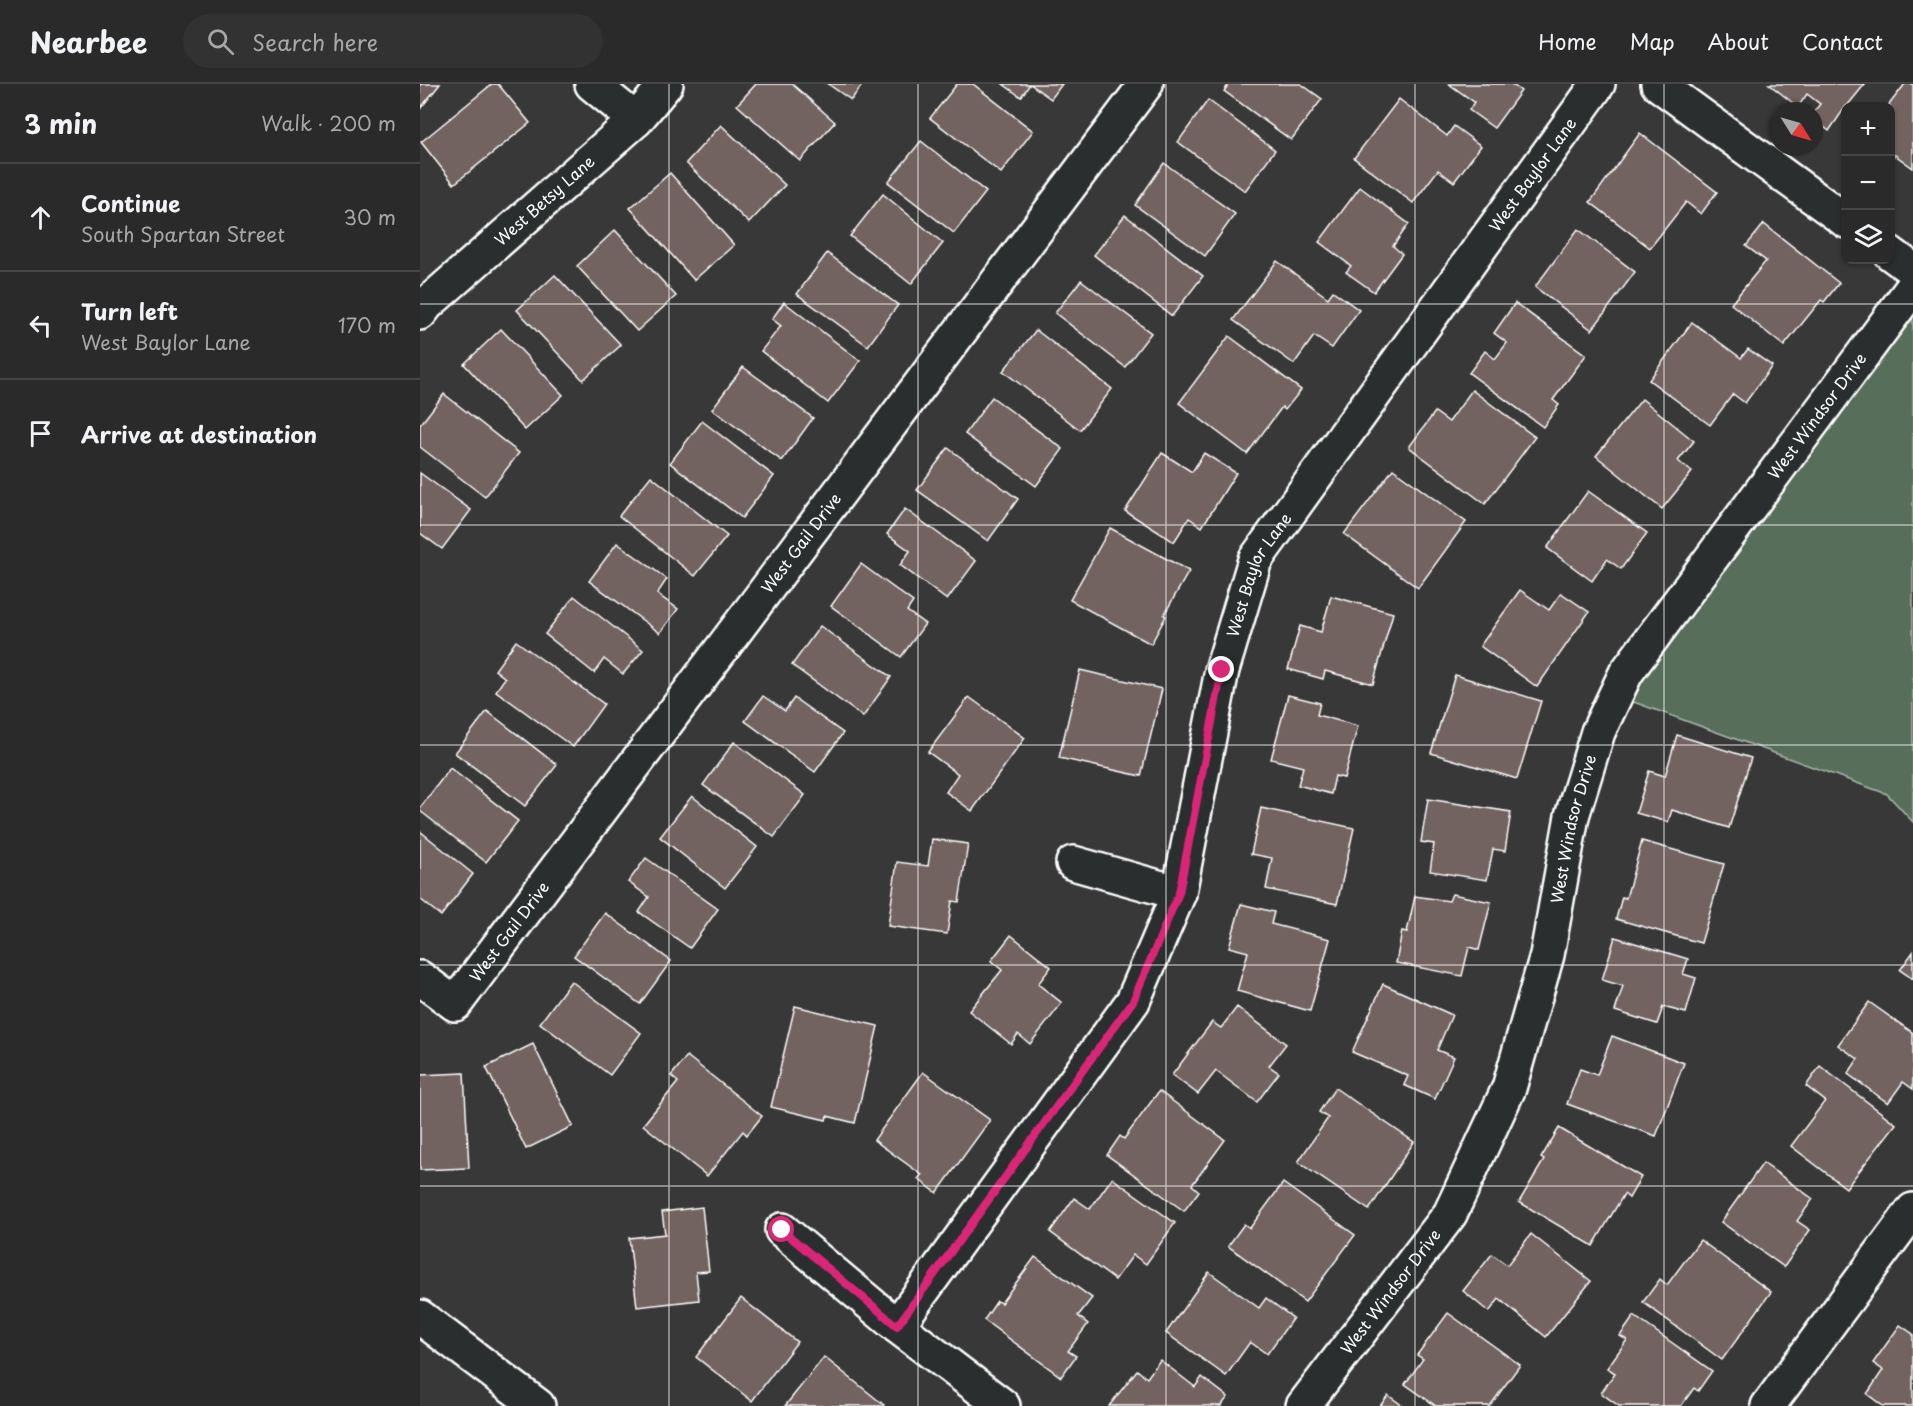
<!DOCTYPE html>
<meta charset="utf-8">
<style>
:root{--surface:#2a2a2a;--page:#323232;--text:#f1f3f6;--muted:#a5a7a8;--line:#464647}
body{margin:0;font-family:"Playpen Sans",sans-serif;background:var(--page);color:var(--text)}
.controls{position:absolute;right:18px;top:18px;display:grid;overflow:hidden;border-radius:12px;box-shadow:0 2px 4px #0004}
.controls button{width:54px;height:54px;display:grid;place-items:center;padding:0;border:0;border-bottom:2px solid var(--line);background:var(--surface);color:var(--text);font:30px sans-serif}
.compass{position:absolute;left:1349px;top:18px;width:54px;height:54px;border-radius:50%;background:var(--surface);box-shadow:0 2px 4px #0004;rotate:127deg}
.stop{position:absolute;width:18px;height:18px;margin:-14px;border:4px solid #db2777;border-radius:50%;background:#fff}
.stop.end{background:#db2777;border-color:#fff;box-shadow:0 2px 6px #0008}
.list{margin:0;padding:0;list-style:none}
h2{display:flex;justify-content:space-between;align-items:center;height:78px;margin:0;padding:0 24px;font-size:26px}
h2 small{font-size:20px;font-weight:400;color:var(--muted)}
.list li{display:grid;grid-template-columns:39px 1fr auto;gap:18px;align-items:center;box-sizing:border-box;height:108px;padding:0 24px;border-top:2px solid var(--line)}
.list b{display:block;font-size:22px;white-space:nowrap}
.list p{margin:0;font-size:20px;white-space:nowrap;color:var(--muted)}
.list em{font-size:20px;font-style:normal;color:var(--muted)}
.icon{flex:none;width:33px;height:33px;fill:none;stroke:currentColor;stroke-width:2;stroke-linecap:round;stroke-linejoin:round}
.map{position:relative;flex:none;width:1493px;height:1322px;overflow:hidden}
header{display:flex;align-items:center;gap:36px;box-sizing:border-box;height:84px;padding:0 30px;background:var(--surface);border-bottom:2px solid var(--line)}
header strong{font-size:28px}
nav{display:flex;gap:33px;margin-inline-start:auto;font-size:21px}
.search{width:420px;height:54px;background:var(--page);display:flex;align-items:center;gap:15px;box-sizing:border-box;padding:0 21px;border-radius:33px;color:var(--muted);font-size:22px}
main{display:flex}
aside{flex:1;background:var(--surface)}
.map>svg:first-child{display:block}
</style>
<header>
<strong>Nearbee</strong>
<div class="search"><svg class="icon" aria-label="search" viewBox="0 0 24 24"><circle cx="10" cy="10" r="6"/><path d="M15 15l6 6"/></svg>Search here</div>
<nav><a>Home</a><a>Map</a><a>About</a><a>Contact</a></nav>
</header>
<main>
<aside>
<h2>3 min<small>Walk · 200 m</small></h2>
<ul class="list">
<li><svg class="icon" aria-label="ahead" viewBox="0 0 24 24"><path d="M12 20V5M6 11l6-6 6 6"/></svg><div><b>Continue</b><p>South Spartan Street</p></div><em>30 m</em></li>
<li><svg class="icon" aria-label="left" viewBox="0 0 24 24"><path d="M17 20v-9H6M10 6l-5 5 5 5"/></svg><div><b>Turn left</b><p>West Baylor Lane</p></div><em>170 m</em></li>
<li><svg class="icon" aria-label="arrive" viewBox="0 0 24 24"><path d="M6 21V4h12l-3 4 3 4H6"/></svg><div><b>Arrive at destination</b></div></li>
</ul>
</aside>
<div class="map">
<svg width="1493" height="1322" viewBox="0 0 1493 1322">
<rect width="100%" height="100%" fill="#383838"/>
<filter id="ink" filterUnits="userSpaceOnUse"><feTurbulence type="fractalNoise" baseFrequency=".0167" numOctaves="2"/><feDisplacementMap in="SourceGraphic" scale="12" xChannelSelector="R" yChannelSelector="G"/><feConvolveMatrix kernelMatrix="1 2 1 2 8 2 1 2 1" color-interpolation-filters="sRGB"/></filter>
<g filter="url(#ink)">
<!-- green -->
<polygon fill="#576e5a" stroke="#abb6ac" stroke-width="1.5" points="1493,224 1493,738 1467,710 1211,617 1222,589"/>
<!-- building -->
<g fill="#726460" stroke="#fff" stroke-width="1.5">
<polygon points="0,0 20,0 0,25"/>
<polygon points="72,0 78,0 110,39 34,100 1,58"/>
<polygon points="336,0 372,0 415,38 380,77 317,21"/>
<polygon points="408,0 443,0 431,16"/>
<polygon points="537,0 553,0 613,47 581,89 510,34"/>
<polygon points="583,0 642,0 631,15 610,0 601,13"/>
<polygon points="809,0 881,0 902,15 871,56 804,7"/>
<polygon points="1029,0 1091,0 1101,7 1074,44 1049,26 1054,18"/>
<polygon points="1349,0 1445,0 1427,22 1426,22 1409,47 1394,35 1394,28 1400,20 1387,10 1378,23"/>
<polygon points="1485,0 1493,0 1493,84 1475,71 1470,76 1470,22 1468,22"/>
<polygon points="979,15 1027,52 1034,42 1061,62 1034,98 1018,86 993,119 934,74"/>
<polygon points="788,16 855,66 825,107 758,58"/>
<polygon points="301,41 365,101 329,139 266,79"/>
<polygon points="1220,49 1297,108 1281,130 1266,118 1230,164 1170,118"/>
<polygon points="501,57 566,108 534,149 468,98"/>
<polygon points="744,79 815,130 785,172 715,121"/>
<polygon points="250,89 314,161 274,196 210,124"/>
<polygon points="940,103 989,140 973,162 982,170 954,208 926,188 931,182 899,158"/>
<polygon points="463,110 523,159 491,200 430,152"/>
<polygon points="705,131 783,192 752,232 674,171"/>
<polygon points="1344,140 1419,199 1404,218 1401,216 1364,262 1311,220 1346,177 1326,162"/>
<polygon points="1158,145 1215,188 1172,246 1115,203"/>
<polygon points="195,146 256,212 217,247 157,182"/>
<polygon points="407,169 478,221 448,262 377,210"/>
<polygon points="857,177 908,214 913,207 939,226 912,264 894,252 874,280 813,236"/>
<polygon points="135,191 201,261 163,296 97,226"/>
<polygon points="661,196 731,249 705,283 635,229"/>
<polygon points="364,218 440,277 408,319 341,267 361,242 352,235"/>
<polygon points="1095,219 1166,271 1133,316 1139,321 1123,343 1049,289 1065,267 1075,275 1087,259 1074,249"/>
<polygon points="1272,238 1321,274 1328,265 1352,282 1325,319 1313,310 1290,341 1229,296"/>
<polygon points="81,245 143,311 105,346 44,280"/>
<polygon points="616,246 692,305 660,346 583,287"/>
<polygon points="809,252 881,306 865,326 862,323 827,370 759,319"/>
<polygon points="323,283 393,334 362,377 292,325"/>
<polygon points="1052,306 1115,353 1065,420 989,363 1015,328 1029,338"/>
<polygon points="24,310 99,369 65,413 0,363 0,341"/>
<polygon points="572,313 643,365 616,402 545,350"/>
<polygon points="1222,315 1274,357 1258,377 1272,388 1242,425 1176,372"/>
<polygon points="282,337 354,392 322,434 250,379"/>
<polygon points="528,364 598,415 568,457 497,406"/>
<polygon points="742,369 772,388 784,369 816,389 782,443 769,434 754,458 705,427"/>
<polygon points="973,385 1046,438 998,504 924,450"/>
<polygon points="0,389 51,426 22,465 0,449"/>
<polygon points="231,392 307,452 275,492 199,432"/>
<polygon points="1168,407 1227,449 1201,485 1187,475 1172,497 1127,464"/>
<polygon points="485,425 556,477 527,516 480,481 490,467 467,450"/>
<polygon points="690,444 769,487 744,531 746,532 731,560 650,516"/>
<polygon points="197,459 247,495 237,510 258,525 240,549 169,497"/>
<polygon points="441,480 493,518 487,527 505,540 481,573 411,522"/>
<polygon points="1100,506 1129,526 1141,509 1169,528 1117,603 1060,562"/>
<polygon points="154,512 223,566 203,590 184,575 174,589 125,550"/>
<polygon points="911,512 973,529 953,600 905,587 903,595 868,585 880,542 901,548"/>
<polygon points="400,542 471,593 443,633 372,581"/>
<polygon points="96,557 184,620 153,663 76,607 85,594 75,586"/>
<polygon points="660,586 742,605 721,692 639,674"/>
<polygon points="1035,591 1121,617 1097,695 1011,669"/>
<polygon points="868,611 900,619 897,631 938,642 924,694 915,692 911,710 878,701 883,683 851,675"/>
<polygon points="343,612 365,627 374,614 423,649 395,688 325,637"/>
<polygon points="549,613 605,654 552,727 526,708 538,690 508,668"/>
<polygon points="67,627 137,681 105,722 35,669"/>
<polygon points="1257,651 1331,674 1309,744 1252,726 1248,738 1216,729 1229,687 1245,692"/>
<polygon points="314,658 385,711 354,753 283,701"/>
<polygon points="30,684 98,737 66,778 0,727 0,724"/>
<polygon points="272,712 337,763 305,804 240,753"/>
<polygon points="1008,715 1091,728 1085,767 1073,765 1067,796 1010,787 1014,760 1001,758"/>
<polygon points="841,724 934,744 917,820 846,805 852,774 831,770"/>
<polygon points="0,747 53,790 21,832 0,815"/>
<polygon points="512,755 548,760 539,818 532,817 527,850 468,842 477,778 508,782"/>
<polygon points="1222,757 1304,780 1281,859 1196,835 1202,813 1206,814"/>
<polygon points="226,774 298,825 270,864 219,828 229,813 208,798"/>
<polygon points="1032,810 1071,818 1059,866 1049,863 1042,892 976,879 982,847 987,848 995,812 1029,817"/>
<polygon points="821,820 854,828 851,840 910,855 890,927 817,907 828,868 809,863"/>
<polygon points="185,829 251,877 220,920 154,872"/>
<polygon points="591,851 631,883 618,900 642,919 610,960 598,950 591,960 549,927 582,886 571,877"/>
<polygon points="1195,853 1268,875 1263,890 1276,894 1266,929 1243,923 1237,940 1195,927 1203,902 1182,896"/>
<polygon points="1493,868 1493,895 1480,886"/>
<polygon points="151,897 221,949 190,991 120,939"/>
<polygon points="963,900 1032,931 1017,966 1034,973 1015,1015 984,1001 988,992 932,968"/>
<polygon points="1449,918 1493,949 1493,1005 1483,998 1468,1019 1428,990 1438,975 1418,961"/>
<polygon points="375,922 458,942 435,1039 407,1032 406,1036 351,1023"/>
<polygon points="817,923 866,960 849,982 859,989 837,1018 796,987 778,1010 752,991 792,938 801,944"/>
<polygon points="1192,952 1264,979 1236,1052 1147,1020 1160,985 1177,991"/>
<polygon points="113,960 153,1042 106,1065 66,983"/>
<polygon points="267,972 342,1032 327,1051 323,1047 287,1092 223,1041 258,998 251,992"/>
<polygon points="1400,982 1476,1040 1426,1104 1371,1062 1405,1017 1386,1002"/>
<polygon points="503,988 570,1036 517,1109 498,1095 502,1091 454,1056"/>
<polygon points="44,989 49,1084 0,1086 0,991"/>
<polygon points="915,1004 994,1058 949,1126 878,1078 908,1034 899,1028"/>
<polygon points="739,1007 805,1056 772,1101 779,1107 764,1127 687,1071 700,1052 704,1055"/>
<polygon points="1139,1044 1221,1093 1209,1114 1204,1110 1173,1162 1099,1118 1124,1076 1121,1074"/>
<polygon points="1343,1079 1393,1115 1377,1137 1390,1146 1364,1183 1301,1138"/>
<polygon points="692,1094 755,1139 726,1180 713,1171 695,1196 630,1148 654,1114 670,1125"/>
<polygon points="863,1099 935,1151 885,1218 808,1162 824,1140 830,1144"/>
<polygon points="282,1123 289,1187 276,1188 279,1216 217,1223 209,1154 245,1150 242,1128"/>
<polygon points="1111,1150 1171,1197 1126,1253 1079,1215 1069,1228 1043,1207 1072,1170 1087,1181"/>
<polygon points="1280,1156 1351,1208 1302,1276 1223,1218 1240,1195 1247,1201"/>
<polygon points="615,1173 672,1214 658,1232 668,1240 648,1267 656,1272 641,1293 564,1236 577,1217 581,1219"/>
<polygon points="789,1188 839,1224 846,1214 873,1234 847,1270 830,1258 806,1292 746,1249"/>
<polygon points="321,1214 377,1258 332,1317 276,1273"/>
<polygon points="1028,1229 1100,1281 1070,1322 1016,1322 985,1300 1003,1275 997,1271"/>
<polygon points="1214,1232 1292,1287 1278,1307 1274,1304 1261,1322 1199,1322 1181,1309 1195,1289 1187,1284 1207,1256 1200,1252"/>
<polygon points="1480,1241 1493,1250 1493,1322 1463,1322 1447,1310 1463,1286 1453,1279"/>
<polygon points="404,1273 464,1321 463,1322 365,1322"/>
<polygon points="740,1276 775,1303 782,1293 808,1313 801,1322 689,1322 717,1286 727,1294"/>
<polygon points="968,1311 983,1322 960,1322"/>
</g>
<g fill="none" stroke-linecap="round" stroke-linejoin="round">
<!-- minor casing -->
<g stroke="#fff" stroke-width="38">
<g id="minor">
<polyline points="172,0 216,36"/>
<polyline points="1238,0 1426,137"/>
<polyline points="1470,169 1493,186"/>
<path id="s1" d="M0,229L7,220L216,36L246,0"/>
<polyline points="653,779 759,809"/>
<path id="s2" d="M0,894L35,920L726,0"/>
<polyline points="362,1146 477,1242 583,1322"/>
<path id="s3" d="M477,1242L713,917L759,809L802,586L835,476L1178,0"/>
<path id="s4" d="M883,1322L1030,1130L1089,1004L1127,871L1152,732L1178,648L1206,589L1493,203"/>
<polyline points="1348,1322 1493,1126"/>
</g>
</g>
<!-- major casing -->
<g stroke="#fff" stroke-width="38">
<polyline id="major" points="0,1233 118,1322"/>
</g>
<!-- minor -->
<use href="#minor" stroke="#2a2d2e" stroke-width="33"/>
<!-- major -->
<use href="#major" stroke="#2a2d2e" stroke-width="33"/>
</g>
</g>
<g fill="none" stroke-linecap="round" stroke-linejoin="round" filter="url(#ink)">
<!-- route -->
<polyline stroke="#db2777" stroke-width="8" points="362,1146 477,1242 713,917 759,809 802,586"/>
</g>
<!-- grid -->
<path fill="none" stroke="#fff" stroke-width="1.5" stroke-opacity="0.55" d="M249,0V1322M498,0V1322M746,0V1322M995,0V1322M1244,0V1322M0,220H1493M0,441H1493M0,661H1493M0,881H1493M0,1102H1493"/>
<g text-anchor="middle" stroke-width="4.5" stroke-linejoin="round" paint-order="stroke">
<!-- street labels -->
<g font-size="16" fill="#fff" stroke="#2a2d2e">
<text dy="6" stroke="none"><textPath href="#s3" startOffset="1336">West Baylor Lane</textPath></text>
<text dy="6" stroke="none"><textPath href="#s1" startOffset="168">West Betsy Lane</textPath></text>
<text dy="6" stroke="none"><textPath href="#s4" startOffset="1134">West Windsor Drive</textPath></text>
<text dy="6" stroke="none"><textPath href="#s2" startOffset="620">West Gail Drive</textPath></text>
<text dy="6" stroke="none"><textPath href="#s3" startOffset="849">West Baylor Lane</textPath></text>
<text dy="6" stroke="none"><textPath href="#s4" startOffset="648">West Windsor Drive</textPath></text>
<text dy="6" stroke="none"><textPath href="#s2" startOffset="134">West Gail Drive</textPath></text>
<text dy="6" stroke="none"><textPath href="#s4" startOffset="144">West Windsor Drive</textPath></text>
</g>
</g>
</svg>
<div class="controls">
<button>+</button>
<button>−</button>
<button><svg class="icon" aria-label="layers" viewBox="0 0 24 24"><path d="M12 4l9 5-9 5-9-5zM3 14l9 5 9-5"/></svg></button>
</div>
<svg class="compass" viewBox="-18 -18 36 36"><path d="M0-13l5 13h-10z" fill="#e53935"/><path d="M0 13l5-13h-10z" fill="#a5a7a8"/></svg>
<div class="stop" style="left:362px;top:1146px"></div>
<div class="stop end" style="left:802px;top:586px"></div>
</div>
</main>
